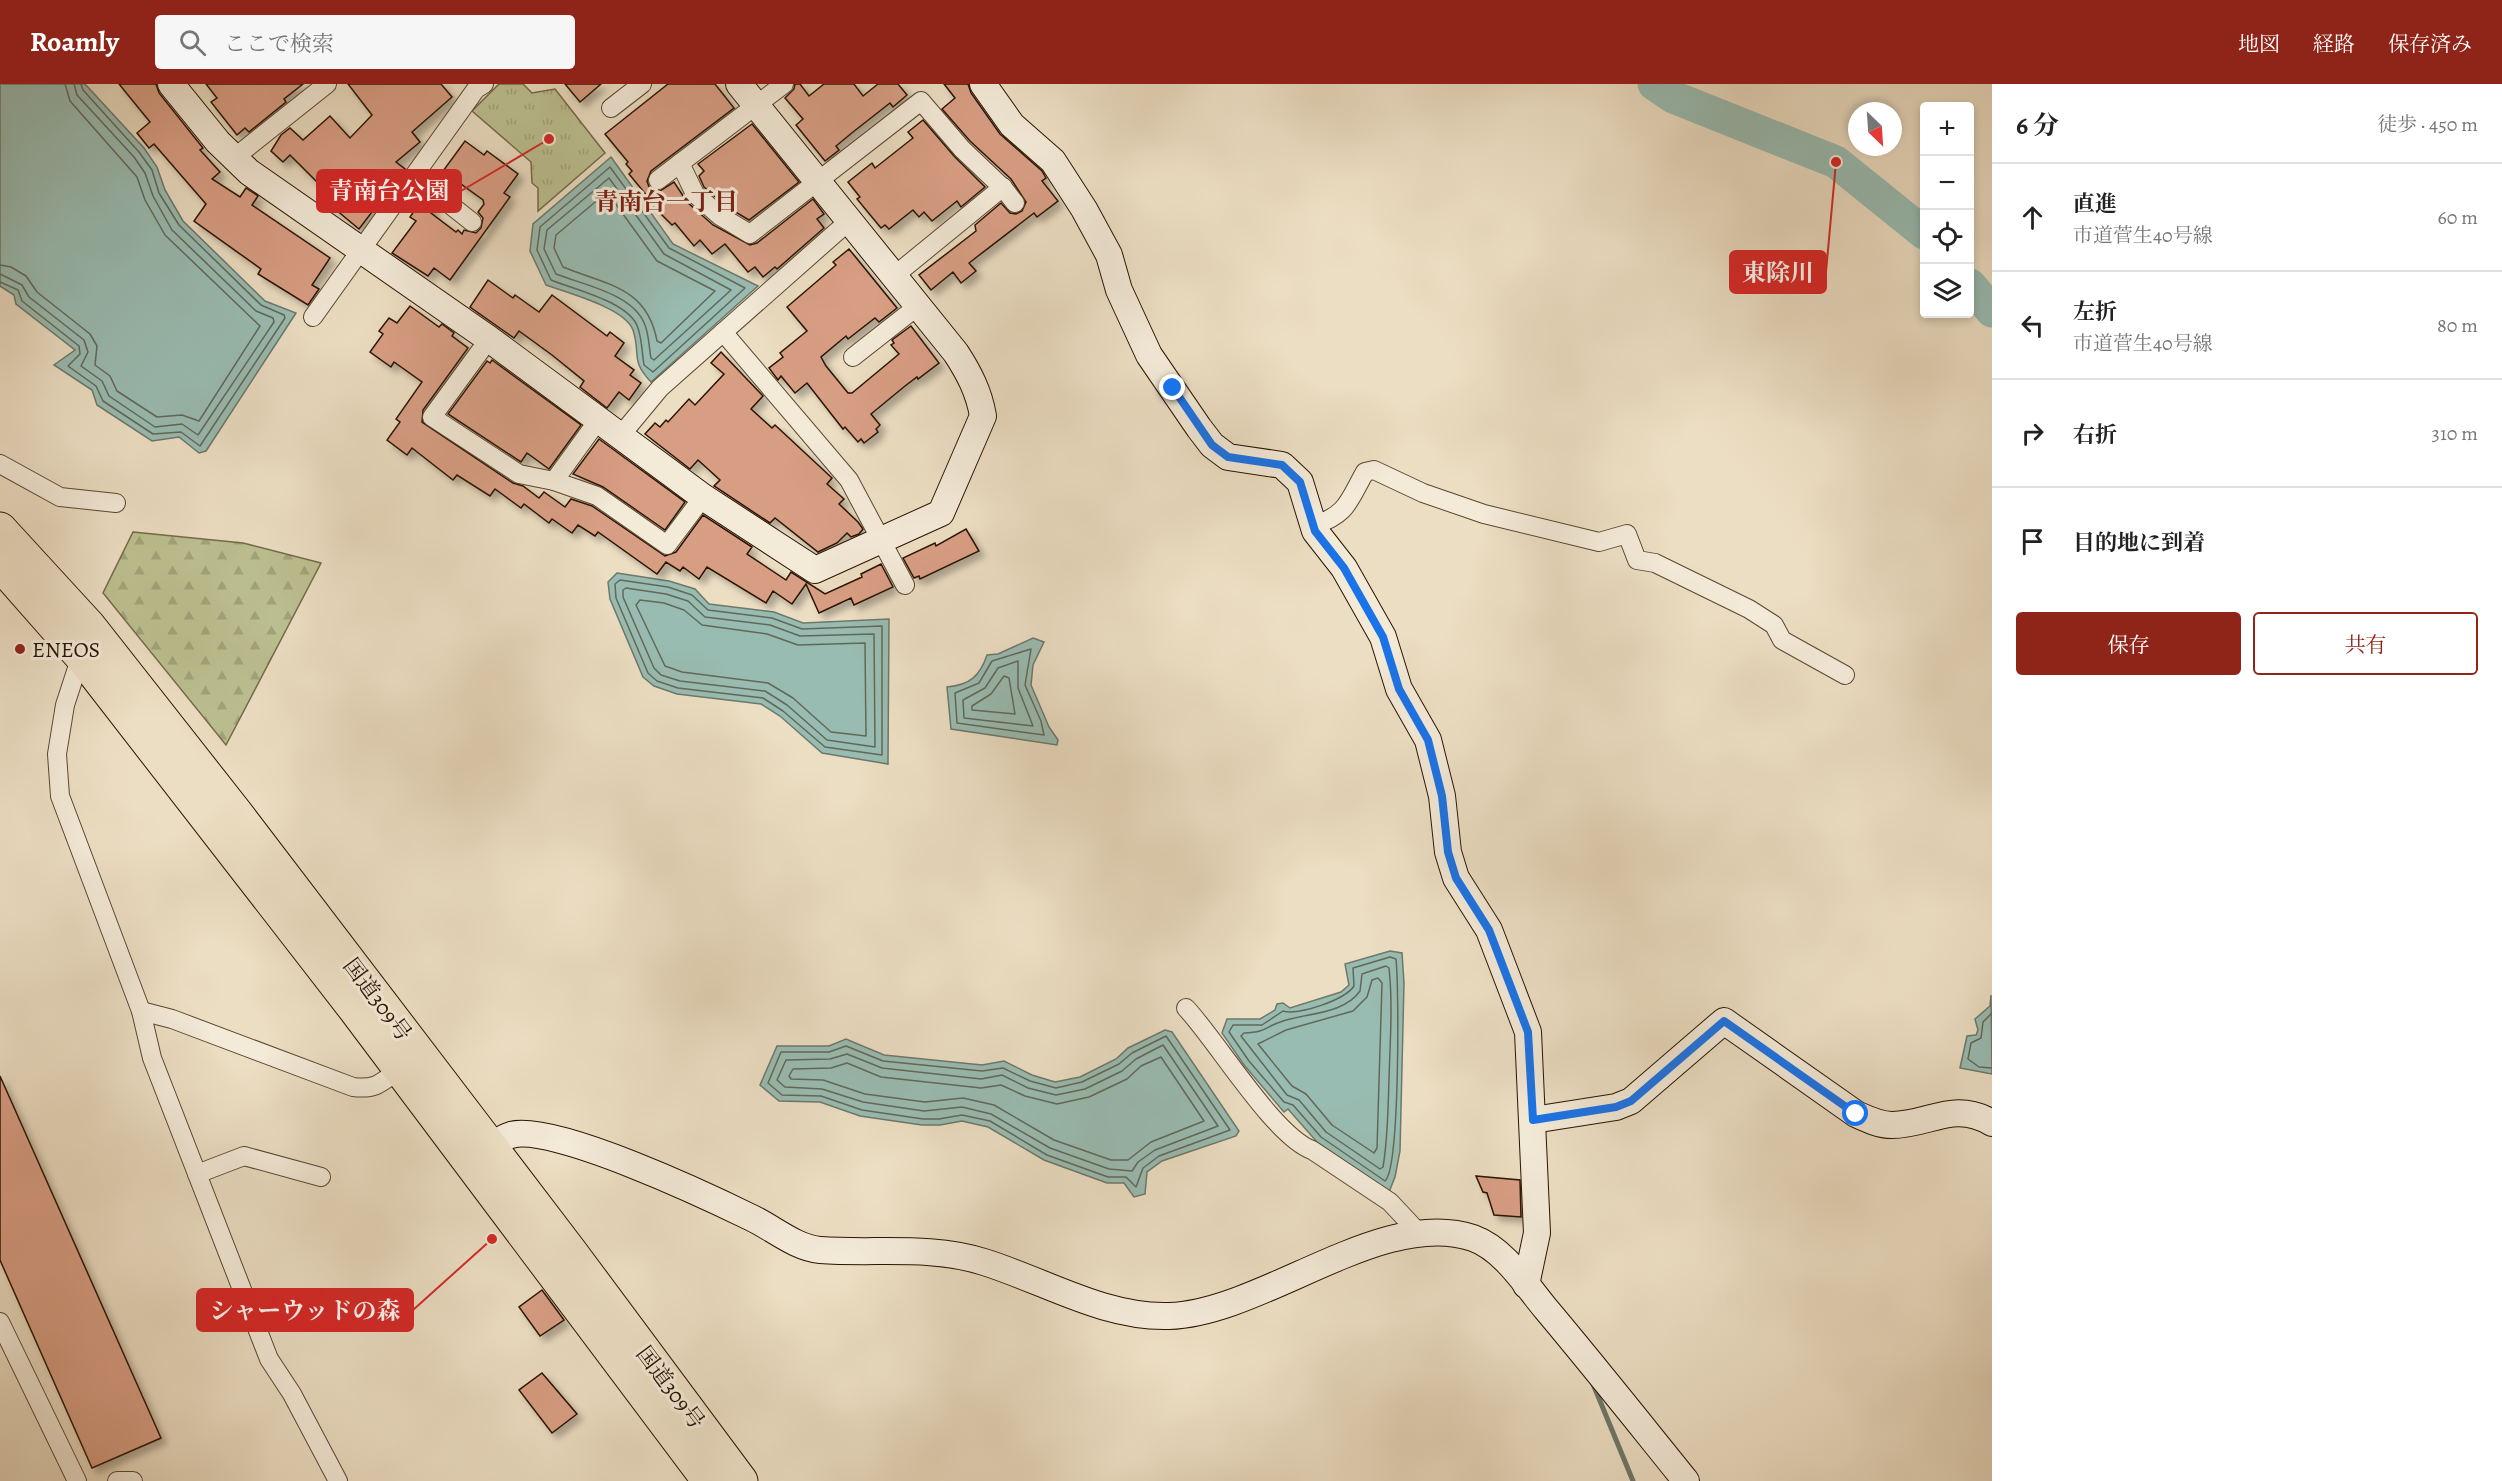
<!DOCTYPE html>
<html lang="ja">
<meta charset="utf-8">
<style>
:root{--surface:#fff;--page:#f6f6f6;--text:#222;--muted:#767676;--line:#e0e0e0;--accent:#8f2418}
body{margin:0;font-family:Alegreya,"Noto Serif JP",serif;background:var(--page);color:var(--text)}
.controls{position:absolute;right:18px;top:18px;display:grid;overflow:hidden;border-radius:6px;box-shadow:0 3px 9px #0003}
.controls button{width:54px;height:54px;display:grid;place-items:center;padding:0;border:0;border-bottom:2px solid var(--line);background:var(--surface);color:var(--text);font:30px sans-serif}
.compass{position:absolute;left:1848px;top:18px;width:54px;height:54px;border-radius:50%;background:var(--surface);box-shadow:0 3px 9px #0003;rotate:155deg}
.stop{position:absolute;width:18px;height:18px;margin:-14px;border:4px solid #1a73e8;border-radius:50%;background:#fff}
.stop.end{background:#1a73e8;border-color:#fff;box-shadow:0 2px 6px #0008}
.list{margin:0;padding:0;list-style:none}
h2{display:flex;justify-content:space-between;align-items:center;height:78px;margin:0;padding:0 24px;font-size:26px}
h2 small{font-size:20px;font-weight:400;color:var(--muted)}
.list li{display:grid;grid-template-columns:39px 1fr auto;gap:18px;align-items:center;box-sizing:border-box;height:108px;padding:0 24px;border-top:2px solid var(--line)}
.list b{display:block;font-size:22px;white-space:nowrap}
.list p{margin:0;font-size:20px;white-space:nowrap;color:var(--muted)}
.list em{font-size:20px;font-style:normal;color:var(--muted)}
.actions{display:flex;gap:12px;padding:18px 24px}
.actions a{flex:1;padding:14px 0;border:2px solid var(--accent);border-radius:6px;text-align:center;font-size:21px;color:var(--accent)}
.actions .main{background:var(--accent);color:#fff}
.icon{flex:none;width:33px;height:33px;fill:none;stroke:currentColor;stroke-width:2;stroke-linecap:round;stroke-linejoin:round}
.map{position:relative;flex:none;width:1992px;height:1397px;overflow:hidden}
header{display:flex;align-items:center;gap:36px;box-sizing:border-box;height:84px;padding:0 30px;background:var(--accent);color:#fff}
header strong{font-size:28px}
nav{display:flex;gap:33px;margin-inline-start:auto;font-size:21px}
.search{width:420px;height:54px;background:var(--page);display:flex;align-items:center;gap:15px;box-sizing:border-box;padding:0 21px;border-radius:6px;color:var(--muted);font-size:22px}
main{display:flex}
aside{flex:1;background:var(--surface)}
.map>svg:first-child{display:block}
</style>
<header>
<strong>Roamly</strong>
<div class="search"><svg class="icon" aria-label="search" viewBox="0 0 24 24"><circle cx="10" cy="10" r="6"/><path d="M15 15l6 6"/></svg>ここで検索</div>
<nav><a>地図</a><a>経路</a><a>保存済み</a></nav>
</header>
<main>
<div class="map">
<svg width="1992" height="1397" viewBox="0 0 1992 1397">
<defs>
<pattern id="forest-firs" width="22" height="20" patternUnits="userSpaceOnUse" patternTransform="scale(1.5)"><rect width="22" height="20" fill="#bcc091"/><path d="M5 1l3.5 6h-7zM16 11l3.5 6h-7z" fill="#a2a47b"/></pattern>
<pattern id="park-tufts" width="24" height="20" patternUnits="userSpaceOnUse" patternTransform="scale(1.5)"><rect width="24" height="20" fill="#bcc091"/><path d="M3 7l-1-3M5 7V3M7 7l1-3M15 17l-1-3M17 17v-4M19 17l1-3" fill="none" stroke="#a2a47b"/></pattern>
<filter id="shadow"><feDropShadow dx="5.5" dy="5.5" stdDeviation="3" flood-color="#0004"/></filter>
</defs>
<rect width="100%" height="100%" fill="#ecdec3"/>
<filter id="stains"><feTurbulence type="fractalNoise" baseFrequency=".00333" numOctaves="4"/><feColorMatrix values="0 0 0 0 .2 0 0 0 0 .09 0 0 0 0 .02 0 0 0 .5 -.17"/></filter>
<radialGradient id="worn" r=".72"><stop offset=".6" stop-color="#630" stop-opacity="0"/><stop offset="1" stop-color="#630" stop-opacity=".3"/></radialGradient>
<!-- forest -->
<polygon fill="url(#forest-firs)" stroke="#746a48" stroke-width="1.5" points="133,448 243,459 321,479 226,661 103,509"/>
<!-- park -->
<polygon fill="url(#park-tufts)" stroke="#746a48" stroke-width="1.5" points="499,0 523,0 532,9 555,5 605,69 538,127 538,104 532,99 531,78 472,27"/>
<!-- water -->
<g fill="#99bcb2" stroke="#6d786b" stroke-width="1.5">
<polygon points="0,0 85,0 144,64 157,83 165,106 183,137 265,217 296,229 206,367 199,369 179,353 152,357 97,321 92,306 54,281 75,266 16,220 14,211 0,202"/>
<path d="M611,73L673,160L758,202L651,298C630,276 641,271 633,246C625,224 568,209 546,201L530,167L533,140Z"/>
<polygon points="617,489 669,497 695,505 709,520 774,528 803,539 889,535 888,680 822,669 780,632 761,620 677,610 654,602 643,593 610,515 608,498"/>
<path d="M1033,554L1044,558L1033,581L1031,601L1049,643L1058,656L1057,661L951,645L947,603C970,601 980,592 987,571L998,570Z"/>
<polygon points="1390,867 1402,869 1404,899 1400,1067 1395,1093 1389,1108 1317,1058 1288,1025 1284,1028 1244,981 1222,949 1227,935 1260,935 1275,926 1277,920 1283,919 1290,924 1341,908 1349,901 1345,880"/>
<polygon points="1991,911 1992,990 1960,984 1967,952 1976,951 1978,946 1975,935 1990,922"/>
<polygon points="1165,946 1172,948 1239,1047 1236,1052 1162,1077 1147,1088 1145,1110 1134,1113 1124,1099 1107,1099 1044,1076 988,1043 962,1037 940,1041 922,1041 860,1032 820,1018 779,1017 760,1001 777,962 829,962 846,955 884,971 982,981 1004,977 1032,991 1055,998 1080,993 1116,975 1128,964"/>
</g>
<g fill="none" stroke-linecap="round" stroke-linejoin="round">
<!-- shore -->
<g stroke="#626859" stroke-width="1.5">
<path d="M610,83L669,164L745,204L653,288L644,281C642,269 642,256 638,244C630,218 575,206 551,196L537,166L540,143Z"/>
<path d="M609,94L664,170L731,206L654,276L651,274C649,264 649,251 645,241C634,210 584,201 556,190L544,165L547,146Z"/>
<path d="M607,108L657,177L715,207L661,259L657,257C647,203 607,201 563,183L554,164L556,151Z"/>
<polyline points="0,181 11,183 26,192 37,208 90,250 97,262 95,281 110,292 117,307 157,333 182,331 199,337 260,242 165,151 145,116 137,93 70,17 65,0"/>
<polyline points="0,190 22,201 29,213 84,256 88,268 81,282 102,297 109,312 155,343 182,340 198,351 274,238 273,234 256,227 172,146 153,112 145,89 134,73 77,11 74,0"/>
<polyline points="0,198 18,206 22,217 79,262 80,270 68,282 96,302 103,317 153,350 181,348 200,362 285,234 284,231 261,221 179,141 159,109 152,86 139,68 83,6 81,0"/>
<polygon points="620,496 668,503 692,511 708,526 772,534 802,545 882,542 882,671 825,663 783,627 763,614 678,604 657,597 648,589 616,514 615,500"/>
<polygon points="626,504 666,510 688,517 705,533 770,541 800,552 874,550 875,663 827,656 787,621 765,607 680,597 661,591 654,584 623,513 623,506"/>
<polygon points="640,516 664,519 684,526 702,541 767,550 798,561 865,559 866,652 831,648 793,614 768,599 682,588 665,582 636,521"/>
<polygon points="1031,565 1025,601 1041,637 1044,651 957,639 955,609 979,599 992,577"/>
<polygon points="1018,577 1018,604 1033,642 964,634 963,616 985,604 998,584"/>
<polygon points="1004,592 1009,594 1015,630 972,626 972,622 991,610"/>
<path d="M1390,873L1396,875C1399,904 1400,1084 1385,1097L1321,1053L1293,1021L1284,1018L1249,977L1229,948L1233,941H1262L1283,927C1297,932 1345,916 1354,902L1353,884Z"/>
<path d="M1386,882L1389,884C1393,921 1390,958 1389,995C1388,1024 1388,1054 1383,1083L1380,1085L1326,1048L1299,1016L1287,1011L1241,952L1244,949C1268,948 1264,943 1283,937C1308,929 1344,930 1360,907L1362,890Z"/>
<polygon points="1378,894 1382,899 1377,1064 1374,1069 1332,1041 1306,1010 1292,1002 1258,960 1286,946 1353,927 1367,913 1372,896"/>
<polyline points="1992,929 1983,938 1981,954 1971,959 1968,975 1979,983 1992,984"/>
<polygon points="1166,952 1230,1046 1159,1072 1143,1084 1136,1103 1126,1093 1108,1093 1047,1071 990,1037 962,1031 939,1035 923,1035 862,1026 821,1012 782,1011 768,999 781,968 829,968 846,962 883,977 982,987 1003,984 1030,997 1056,1004 1082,998 1119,980 1132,969"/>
<polygon points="1163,961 1218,1042 1155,1066 1138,1078 1132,1087 1109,1085 1050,1064 991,1030 962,1023 924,1027 863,1018 822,1005 785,1003 777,996 786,976 830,975 847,970 882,984 981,995 1002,991 1028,1004 1056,1011 1085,1005 1122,987 1136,975"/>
<polygon points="1161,973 1204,1037 1151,1058 1128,1076 1111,1076 1054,1056 994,1021 963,1014 925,1018 865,1010 823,996 791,995 789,992 793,985 831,984 847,979 881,993 981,1004 1001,1001 1025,1012 1057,1020 1089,1013 1127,995 1141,982"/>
</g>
<!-- stream -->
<polyline stroke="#6d786b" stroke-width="5" points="1593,1300 1633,1397"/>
<!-- river -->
<g stroke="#99bcb2" stroke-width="33">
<polyline points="1654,0 1673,13 1836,78 1924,149"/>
<polyline points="1970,201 1992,227"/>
</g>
</g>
<!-- building -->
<g fill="#d89e84" stroke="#2b1300" stroke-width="1.5" filter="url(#shadow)">
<polygon points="119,0 156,0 159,9 203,64 200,66 220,88 212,95 240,113 246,104 258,112 252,121 330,174 312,201 319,205 308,221 258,190 261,185 194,137 206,120 154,60 149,64 137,49 150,38"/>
<polygon points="206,0 303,0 284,15 286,18 249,48 245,44 237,51 211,18 217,14"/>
<polygon points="348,0 441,0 452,13 412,48 420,58 396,78 405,85 359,145 317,110 323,104 290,71 283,78 271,67 281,51 290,44 303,56 330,32 350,54 372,31"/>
<polygon points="565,0 601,0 580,18"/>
<polygon points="668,0 715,0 734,24 651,87 647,97 649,103 660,107 674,98 687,118 713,141 750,161 757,159 813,115 824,130 817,135 824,144 777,185 775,183 763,193 755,183 748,188 725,160 712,170 700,156 694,162 675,139 672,141 651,120 653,119 629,90 632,87 626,80 628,78 605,50"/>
<polygon points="795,0 800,0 809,12 824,0 854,0 863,12 878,0 898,0 907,11 893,23 890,19 853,48 836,62 839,66 825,77 796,41 803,35 785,14 794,5"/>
<polygon points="944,0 968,0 971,9 1000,50 1042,87 1046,94 1042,97 1058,117 1037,133 1034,129 969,179 976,187 961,199 953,188 931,206 919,191 976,147 975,141 1001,119 1010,129 1016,130 1022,127 1026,118 1011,95 970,57 942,25 955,14"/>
<polygon points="923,36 954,72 985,103 961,123 957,117 932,137 924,128 919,133 913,126 889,145 885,141 881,144 857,115 860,113 848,98 872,79 875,84 913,54 908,48"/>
<polygon points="752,40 799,98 749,136 727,123 704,103 699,92 704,87 698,80"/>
<polygon points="465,57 484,71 487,67 518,90 504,109 510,113 450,196 434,184 428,192 392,169 416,137 410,133 423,114 435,123 431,129 456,148 458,146 462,150 464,146 476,149 481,144 483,134 478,128 484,120 483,116 443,87"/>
<polygon points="849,165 897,224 879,238 875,234 848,255 846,252 821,273 826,282 848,309 852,309 899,270 891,261 894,259 892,256 911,242 939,279 918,295 917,293 905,302 871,330 880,341 876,345 878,348 864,359 861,355 858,358 845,343 843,345 807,299 795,309 781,292 778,296 769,284 783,273 780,269 807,247 787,223 836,181 833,178"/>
<polygon points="488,196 513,214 515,211 539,228 552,211 607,252 610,248 624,259 615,272 634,286 630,291 641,299 629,316 619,308 607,324 580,303 584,297 552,271 519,247 514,254 470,223"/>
<polygon points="410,222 439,243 442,240 454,249 452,252 468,264 423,326 422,338 513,399 523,402 539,414 544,408 565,423 571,415 592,422 665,472 676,468 703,431 752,463 747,470 786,496 791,488 825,510 862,493 861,490 881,480 893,503 854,521 851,514 819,529 806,500 792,520 773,507 766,519 707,483 699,495 683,483 680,487 666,478 657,490 598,448 595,452 578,441 572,449 552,435 549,439 524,420 521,424 495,405 490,412 457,391 453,396 412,364 407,371 387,356 400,338 396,335 422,298 394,278 391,283 370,268 383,250 379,247 389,234 397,239"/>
<polygon points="721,268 763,312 751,325 772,344 775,341 832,394 827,400 844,415 839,420 858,438 863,445 859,450 851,453 847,449 837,459 818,468 775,434 770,439 714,402 720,396 698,376 690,385 645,350 655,339 660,343 666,336 668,338 689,315 695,321 724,290 711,279"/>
<polygon points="492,276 581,341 549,385 527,369 521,378 448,330 487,277 490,279"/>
<polygon points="599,355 685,418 665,446 603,403 573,390"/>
<polygon points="966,445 979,467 920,495 919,492 914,494 903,474 935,459 936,462"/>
<polygon points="0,992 161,1354 92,1384 0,1176"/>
<polygon points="1476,1092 1520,1096 1521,1133 1494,1131 1487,1109 1483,1108"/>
<polygon points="542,1206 564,1236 540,1252 519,1223"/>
<polygon points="542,1289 577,1330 552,1349 519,1306"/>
</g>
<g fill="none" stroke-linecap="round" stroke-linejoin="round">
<!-- street casing -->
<g stroke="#5b4631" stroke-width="20">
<g id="street">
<polyline points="611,24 642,0"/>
<polyline points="234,74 327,0"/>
<polyline points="680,79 695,110 720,132 750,150 921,17 962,65 1004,105 1015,119"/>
<polyline points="415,93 472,138"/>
<polyline points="658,96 784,0"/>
<polyline points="894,192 1003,103"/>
<polyline points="313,233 476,5 484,0"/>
<polyline points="723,248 849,396 905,501"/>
<polyline points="489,255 432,333 519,390 554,397 597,412 667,461 703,413"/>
<polyline points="853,273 918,222"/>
<polyline points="621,351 660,304 849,137"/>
<polyline points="0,380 60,413 116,419"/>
<polyline points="554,397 599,335"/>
<path d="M1313,442C1348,430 1348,418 1365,388L1374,386L1423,409L1484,430L1599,458L1627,450L1637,476L1655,479L1749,525L1774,541L1782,556L1845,591"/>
<polyline points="81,572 65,621 57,670 60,712 141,927 152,974 269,1275 292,1310 338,1397"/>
<path d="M1186,924C1217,957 1274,1052 1312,1066L1390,1118L1418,1148"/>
<path d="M141,927L172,935L353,1003C377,1006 382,998 401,984"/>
<polyline points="197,1090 244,1072 321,1093"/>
<polyline points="0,1238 77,1397"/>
<polyline points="117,1397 133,1397"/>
</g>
</g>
<!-- secondary casing -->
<g stroke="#2b1300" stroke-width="28">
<g id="secondary">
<path d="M171,0L218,58L249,88L489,255L703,413L815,486L941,429L983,332C979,308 969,289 956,269L739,0"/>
<polyline points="983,0 1012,41 1053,77 1084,125 1109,171 1119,206 1149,271 1199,344 1212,361 1228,373 1282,381 1300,398 1315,447 1344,484 1383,553 1399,605 1428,656 1442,712 1448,768 1456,794 1489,846 1528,948 1537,1149 1526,1201"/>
<path d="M1533,1036L1616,1023L1631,1017L1724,937L1856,1030C1867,1035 1879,1041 1892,1041C1929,1041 1954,1016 1992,1039"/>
<path d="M478,1076C487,1068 499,1054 511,1051C553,1039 709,1113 752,1134C773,1144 796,1164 820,1166C875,1170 931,1161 984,1178C1045,1197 1104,1234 1169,1232C1263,1229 1382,1123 1473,1154C1504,1165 1526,1201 1546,1225C1594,1282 1640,1340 1686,1397"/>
</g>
</g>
<!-- highway casing -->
<g stroke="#2b1300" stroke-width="35">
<g id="highway">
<polyline points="0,445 89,542 236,729 570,1167 741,1397"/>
<polyline points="0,480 81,572 354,924 709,1397"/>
</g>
</g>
<!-- street -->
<use href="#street" stroke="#f3ead8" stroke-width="18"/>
<!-- secondary -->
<use href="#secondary" stroke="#f3ead8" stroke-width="26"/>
<!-- highway -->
<use href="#highway" stroke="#ecdec3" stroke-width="33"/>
</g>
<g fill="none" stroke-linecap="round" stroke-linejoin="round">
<!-- route -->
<polyline stroke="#1a73e8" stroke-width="8" points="1173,304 1212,361 1228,373 1282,381 1300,398 1315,447 1344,484 1383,553 1399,605 1428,656 1442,712 1448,768 1456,794 1489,846 1528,948 1533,1036 1616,1023 1631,1017 1724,937 1856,1030"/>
</g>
<!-- markers -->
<circle fill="#8f2418" stroke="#f3ead8" stroke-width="2" cx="20" cy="565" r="6"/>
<g text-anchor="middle" stroke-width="6" stroke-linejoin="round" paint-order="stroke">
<!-- poi labels -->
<g font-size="22" fill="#2b1300" stroke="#f3ead8" text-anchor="start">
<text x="32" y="573">ENEOS</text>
</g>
<!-- street labels -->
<g font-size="22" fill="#2b1300" stroke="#f3ead8">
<text transform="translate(378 915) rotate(53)" y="8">国道309号</text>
<text transform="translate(671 1303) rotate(53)" y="8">国道309号</text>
</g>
<!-- neighbourhood labels -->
<g font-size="24" font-weight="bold" fill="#7a1f14" stroke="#f3ead8">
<text x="666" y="126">青南台一丁目</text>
</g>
</g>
<!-- callouts -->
<path fill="none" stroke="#d62828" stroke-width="2" d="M549 55L461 107M1836 78L1826 188M492 1155L413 1226"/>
<g fill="#d62828" stroke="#f3ead8" stroke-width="2">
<circle cx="549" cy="55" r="6"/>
<circle cx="1836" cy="78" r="6"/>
<circle cx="492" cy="1155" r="6"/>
</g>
<g fill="#d62828" stroke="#d62828" stroke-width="2">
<rect x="317" y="86" width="144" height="42" rx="6"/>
<rect x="1730" y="167" width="96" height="42" rx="6"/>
<rect x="197" y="1205" width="216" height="42" rx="6"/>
</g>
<g font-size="24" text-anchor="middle" font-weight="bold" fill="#fff">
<text x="389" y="115">青南台公園</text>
<text x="1778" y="197">東除川</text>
<text x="305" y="1235">シャーウッドの森</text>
</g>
<rect width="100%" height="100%" filter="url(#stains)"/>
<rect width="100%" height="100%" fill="url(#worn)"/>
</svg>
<div class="controls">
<button>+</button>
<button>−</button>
<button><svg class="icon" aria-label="locate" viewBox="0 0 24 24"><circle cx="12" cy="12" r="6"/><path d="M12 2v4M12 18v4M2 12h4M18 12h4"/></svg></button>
<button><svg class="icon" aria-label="layers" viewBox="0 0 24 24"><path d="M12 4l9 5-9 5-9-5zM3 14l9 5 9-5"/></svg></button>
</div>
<svg class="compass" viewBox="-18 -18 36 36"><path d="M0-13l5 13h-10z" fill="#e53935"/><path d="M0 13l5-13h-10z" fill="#767676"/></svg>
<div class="stop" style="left:1856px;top:1030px"></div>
<div class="stop end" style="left:1173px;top:304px"></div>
</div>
<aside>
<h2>6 分<small>徒歩 · 450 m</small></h2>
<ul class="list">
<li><svg class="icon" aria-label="ahead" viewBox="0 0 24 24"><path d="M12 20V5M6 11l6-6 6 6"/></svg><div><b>直進</b><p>市道菅生40号線</p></div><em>60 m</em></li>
<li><svg class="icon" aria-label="left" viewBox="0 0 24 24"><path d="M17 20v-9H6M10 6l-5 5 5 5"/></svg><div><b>左折</b><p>市道菅生40号線</p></div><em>80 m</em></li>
<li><svg class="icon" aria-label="right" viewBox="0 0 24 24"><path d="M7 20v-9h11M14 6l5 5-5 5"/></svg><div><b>右折</b></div><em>310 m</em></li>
<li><svg class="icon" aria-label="arrive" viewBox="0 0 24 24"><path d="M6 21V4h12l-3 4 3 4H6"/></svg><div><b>目的地に到着</b></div></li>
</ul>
<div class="actions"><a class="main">保存</a><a>共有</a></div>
</aside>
</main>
